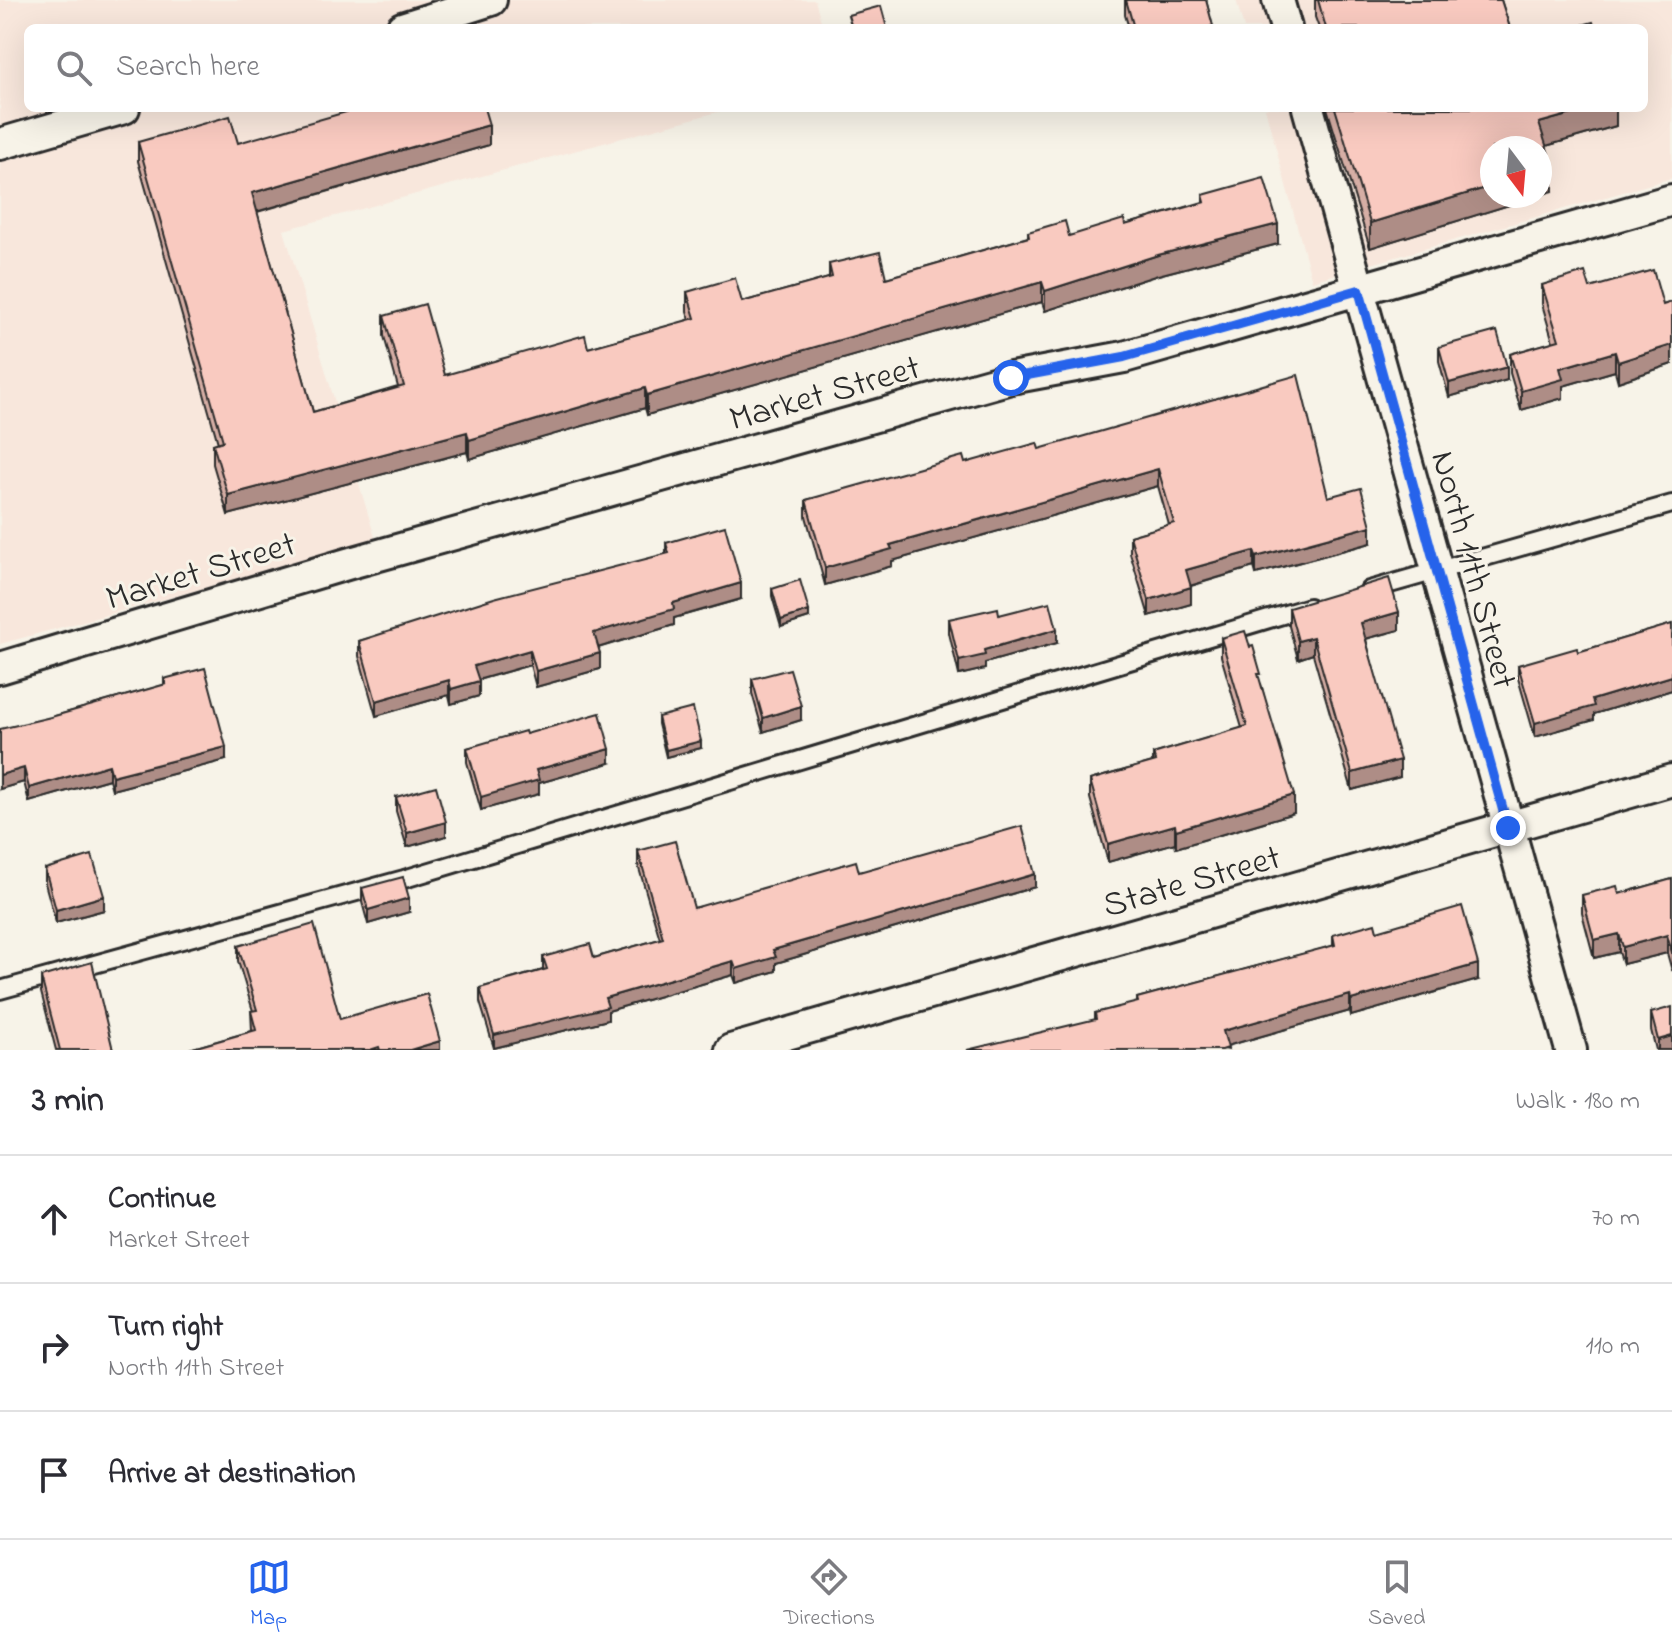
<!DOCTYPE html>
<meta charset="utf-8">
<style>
:root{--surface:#fff;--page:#f2f2f3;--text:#2b2b33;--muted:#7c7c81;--line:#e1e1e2;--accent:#2563eb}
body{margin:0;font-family:"Indie Flower",sans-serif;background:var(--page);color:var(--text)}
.compass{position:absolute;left:1480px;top:136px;width:72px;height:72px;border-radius:50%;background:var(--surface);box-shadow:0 8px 32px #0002;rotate:164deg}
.stop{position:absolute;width:24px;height:24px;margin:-18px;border:6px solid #2563eb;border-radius:50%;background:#fff}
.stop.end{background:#2563eb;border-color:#fff;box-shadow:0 2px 8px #0008}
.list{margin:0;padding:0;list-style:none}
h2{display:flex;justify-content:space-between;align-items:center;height:104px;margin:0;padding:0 32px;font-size:34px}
h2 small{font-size:26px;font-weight:400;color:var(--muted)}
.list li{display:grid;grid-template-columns:52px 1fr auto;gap:24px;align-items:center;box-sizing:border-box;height:128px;padding:0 32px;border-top:2px solid var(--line)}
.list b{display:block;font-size:30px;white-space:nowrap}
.list p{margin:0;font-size:26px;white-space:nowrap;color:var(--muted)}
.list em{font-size:26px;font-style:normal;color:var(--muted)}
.icon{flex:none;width:44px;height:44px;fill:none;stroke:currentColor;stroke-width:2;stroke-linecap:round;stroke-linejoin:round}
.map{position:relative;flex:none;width:1672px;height:1050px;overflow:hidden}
.search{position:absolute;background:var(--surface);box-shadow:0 8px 32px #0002;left:24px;right:24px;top:24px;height:88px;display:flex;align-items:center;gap:20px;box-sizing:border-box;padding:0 28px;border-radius:12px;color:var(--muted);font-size:30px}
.sheet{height:488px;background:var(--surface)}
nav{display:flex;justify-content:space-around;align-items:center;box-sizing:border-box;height:112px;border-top:2px solid var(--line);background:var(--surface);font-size:22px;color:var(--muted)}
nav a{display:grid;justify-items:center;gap:4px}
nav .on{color:var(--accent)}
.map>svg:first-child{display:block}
</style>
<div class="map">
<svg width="1672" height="1050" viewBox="0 0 1672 1050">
<rect width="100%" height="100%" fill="#f7f3e8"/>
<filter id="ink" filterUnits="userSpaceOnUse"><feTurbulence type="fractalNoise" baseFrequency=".0125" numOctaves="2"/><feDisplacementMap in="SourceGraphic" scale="16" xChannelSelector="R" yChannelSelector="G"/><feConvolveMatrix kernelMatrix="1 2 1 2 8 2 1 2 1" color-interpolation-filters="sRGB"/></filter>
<g filter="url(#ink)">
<!-- built -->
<g fill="#f8e7dc" fill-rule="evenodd">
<polygon points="0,0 815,0 823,28 28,28 28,108 732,108 284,230 376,541 0,644"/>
<path d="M1236,0H1672V178L1312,281L1265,108H1644V28H1244ZM1492,148H1540V196H1492Z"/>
</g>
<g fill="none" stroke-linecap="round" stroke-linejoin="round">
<!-- lane casing -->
<g stroke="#2b2b2b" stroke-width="22">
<g id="lane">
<polyline points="1369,590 1672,504"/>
<polyline points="0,990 404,879 1309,607"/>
</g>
</g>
<!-- street casing -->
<g stroke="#2b2b2b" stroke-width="36">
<g id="street">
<polyline points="1278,0 1286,28"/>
<polyline points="402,28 491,0"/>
<polyline points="1308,108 1571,1050"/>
<polyline points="0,144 124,108"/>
<polyline points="0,668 347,564 1011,378 1124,357 1672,200"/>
<polyline points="731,1050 1672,780"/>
</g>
</g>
<!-- lane -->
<use href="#lane" stroke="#f7f3e8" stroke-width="16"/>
<!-- street -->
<use href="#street" stroke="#f7f3e8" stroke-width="30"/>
</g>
<!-- wall -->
<g fill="#d6aea5" stroke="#2b2b2b" stroke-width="2">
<polygon points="1125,0 1206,0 1213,28 1129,28 1125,15"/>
<polygon points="1315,0 1501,0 1510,28 1319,28 1315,17"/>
<polygon points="1327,108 1616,108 1616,126 1546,146 1553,191 1492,196 1538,196 1370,248"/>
<polygon points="138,142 489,145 257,212 313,412 398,387 384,336 384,316 445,375 588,348 690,320 687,311 687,292 742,302 829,278 829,264 886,278 1028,237 1028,232 1069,236 1125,225 1203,202 1203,195 1278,244 1158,275 1045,311 1042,302 647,415 645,408 469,459 467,452 228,515 213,464 213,444 218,443 138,161"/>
<polygon points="1542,285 1590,288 1663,305 1672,302 1672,364 1618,382 1615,371 1563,386 1563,398 1521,410 1510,373 1510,354 1553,342 1542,304"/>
<polygon points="1439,347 1507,380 1449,397 1439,361"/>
<polygon points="1039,449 1328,497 1371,543 1256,574 1254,567 1191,586 1191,604 1149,616 1130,553 1130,536 1169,525 1158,486 892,561 892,566 825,585 806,516 806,500 965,463"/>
<polygon points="666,543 741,599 674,618 674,625 598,648 600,669 536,687 530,665 478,680 479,696 451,704 449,695 376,716 359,656 359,641 666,554"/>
<polygon points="772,589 809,618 781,627 772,596"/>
<polygon points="1289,608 1399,630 1366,639 1400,777 1352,790 1313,654 1298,659 1289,626"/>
<polygon points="999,615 1057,643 985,663 985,669 959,675 949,633 949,619"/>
<polygon points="1672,624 1672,690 1594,714 1594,720 1535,737 1518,678 1518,665 1578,652"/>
<polygon points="1221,638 1261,684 1294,813 1176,848 1175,843 1108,862 1090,798 1090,780 1153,762 1153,754 1242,728 1221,656"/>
<polygon points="164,679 226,760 112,790 109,779 29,802 24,782 0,789 51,717 164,685"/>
<polygon points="752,679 801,720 763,732 752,693"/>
<polygon points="658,717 701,748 666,757 658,724"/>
<polygon points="526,734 610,763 539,783 539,794 481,810 467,762 467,748"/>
<polygon points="396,797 446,836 407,847 396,811"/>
<polygon points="638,851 694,908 859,872 1035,887 776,963 776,971 736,983 733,975 608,1011 608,1020 494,1048 480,1002 480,988 543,970 543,957 594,958 660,939 638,865"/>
<polygon points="45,869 104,910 56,923 45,883"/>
<polygon points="1672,879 1672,971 1667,953 1623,964 1619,952 1594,958 1582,913 1582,895 1619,894"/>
<polygon points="362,888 409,912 368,924 362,902"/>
<polygon points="1377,931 1478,980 1351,1016 1350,1011 1227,1046 1228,1050 1095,1020 1095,1013 1137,1003 1137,998 1333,946 1333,935"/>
<polygon points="238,946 340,1019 440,1050 186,1050 252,1031 251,1011 253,1011 238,961"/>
<polygon points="41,977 113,1050 56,1050 41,992"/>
<polygon points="1651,1013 1672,1050 1656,1050 1651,1030"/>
</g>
<!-- shaded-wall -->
<g fill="#ae8d86" stroke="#2b2b2b" stroke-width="2">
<polygon points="1593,108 1616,108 1616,126 1539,148 1539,123"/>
<polygon points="489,125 489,145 252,213 252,193"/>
<polygon points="1553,167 1553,191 1540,195 1540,171"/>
<polygon points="1492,186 1492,196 1538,196 1370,248 1370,223"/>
<polygon points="1278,224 1278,244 1158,275 1045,311 1045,291 1158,255"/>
<polygon points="1042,282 1042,302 647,415 647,395"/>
<polygon points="1672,345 1672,364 1618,382 1618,362"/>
<polygon points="1615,352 1615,371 1563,386 1563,398 1521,410 1521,391 1560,368"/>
<polygon points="1507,367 1507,380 1449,397 1449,383"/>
<polygon points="645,388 645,408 469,459 469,440"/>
<polygon points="467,432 467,452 228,515 228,495"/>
<polygon points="1158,469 1158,486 892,561 892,566 825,585 825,568 890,545"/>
<polygon points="1371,526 1371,543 1256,574 1256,557"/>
<polygon points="1254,551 1254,567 1186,587 1186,570"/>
<polygon points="741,583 741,599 674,618 674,625 594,649 594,633 673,603"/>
<polygon points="1191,587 1191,604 1149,616 1149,600"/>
<polygon points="809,611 809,618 781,627 781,620"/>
<polygon points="1399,612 1399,630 1361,640 1361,623"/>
<polygon points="1057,629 1057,643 985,663 985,669 959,675 959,661 984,650"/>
<polygon points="1313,637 1313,654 1298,659 1298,641"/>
<polygon points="530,650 530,665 474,681 474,666"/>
<polygon points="600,653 600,669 536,687 536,671"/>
<polygon points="1672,676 1672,690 1594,714 1594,720 1535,737 1535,723 1592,700"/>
<polygon points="449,680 449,695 376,716 376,701"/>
<polygon points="479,681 479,696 451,704 451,689"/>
<polygon points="801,706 801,720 763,732 763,718"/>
<polygon points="701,741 701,748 666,757 666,750"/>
<polygon points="226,747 226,760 112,790 112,776"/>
<polygon points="610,749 610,763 539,783 539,794 481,810 481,797 536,770"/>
<polygon points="1400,760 1400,777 1352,790 1352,773"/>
<polygon points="109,765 109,779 29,802 29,788"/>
<polygon points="24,768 24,782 0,789 0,775"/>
<polygon points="1294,795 1294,813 1176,848 1176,830"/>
<polygon points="446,822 446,836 407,847 407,833"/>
<polygon points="1175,825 1175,843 1108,862 1108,844"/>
<polygon points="1035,874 1035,887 776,963 776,971 736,983 736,969 773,950"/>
<polygon points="104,896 104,910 56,923 56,910"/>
<polygon points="409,898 409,912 368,924 368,910"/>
<polygon points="1619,934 1619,952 1594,958 1594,940"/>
<polygon points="1667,935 1667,953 1623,964 1623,947"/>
<polygon points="733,961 733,975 608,1011 608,1020 494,1048 494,1035 605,998"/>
<polygon points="1478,964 1478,980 1351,1016 1351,1000"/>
<polygon points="1350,995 1350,1011 1223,1047 1223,1031"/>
<polygon points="1672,1036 1672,1050 1658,1050 1658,1040"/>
<polygon points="440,1041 440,1050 410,1050"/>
</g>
<!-- building -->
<g fill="#f9cac0" stroke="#2b2b2b" stroke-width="2">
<polygon points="1126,0 1206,0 1213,26 1205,28 1134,28"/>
<polygon points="1318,0 1501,0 1510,28 1326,28"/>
<polygon points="881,6 887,28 852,28 848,15"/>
<polygon points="1593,22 1595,28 1571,28"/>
<polygon points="360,108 484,108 489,125 252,193 313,412 404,386 384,316 425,304 445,375 585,335 588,348 695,318 687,292 735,278 742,302 832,277 829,264 880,252 886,278 1029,237 1028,232 1065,221 1069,236 1124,219 1125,225 1205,202 1203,195 1264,178 1278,224 1158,255 1045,291 1042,282 647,395 645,388 469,440 467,432 228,495 213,444 223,441 138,142 230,116 238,143"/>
<polygon points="1335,108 1593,108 1539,123 1553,167 1540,171 1540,148 1492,148 1492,186 1370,223"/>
<polygon points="1653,270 1663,305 1672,302 1672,345 1618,362 1615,352 1560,368 1563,379 1521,391 1510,354 1559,340 1542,285 1585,272 1590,288"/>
<polygon points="1497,331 1507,367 1449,383 1439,347"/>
<polygon points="1298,375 1328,497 1361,488 1371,526 1256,557 1254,551 1186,570 1191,587 1149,600 1130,536 1174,523 1158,469 890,545 892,549 825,568 806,500 963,456 965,463 1037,443 1039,449"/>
<polygon points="725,526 741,583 673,603 674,609 594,633 600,653 536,671 530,650 474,666 479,681 451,689 449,680 376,701 359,641 494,598 669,553 666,543"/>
<polygon points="1389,578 1399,612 1361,623 1400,760 1352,773 1313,637 1298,641 1289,608"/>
<polygon points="800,580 809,611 781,620 772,589"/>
<polygon points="1050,602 1057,629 984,650 985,655 959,661 949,619 998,608 999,615"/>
<polygon points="1672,624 1672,676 1592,700 1594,706 1535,723 1518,665 1577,648 1578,652"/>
<polygon points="1245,631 1250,647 1253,646 1261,674 1258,674 1294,795 1176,830 1175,825 1108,844 1090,780 1156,761 1153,754 1247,726 1221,638"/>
<polygon points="205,668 226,747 112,776 109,765 29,788 24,768 0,775 0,729 51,717 166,684 164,679"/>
<polygon points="790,669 801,706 763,718 752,679"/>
<polygon points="693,708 701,741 666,750 658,717"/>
<polygon points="600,713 610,749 536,770 539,780 481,797 467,748 525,731 526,734"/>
<polygon points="436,786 446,822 407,833 396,797"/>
<polygon points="1022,826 1035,874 773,950 776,957 736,969 733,961 605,998 608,1007 494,1035 480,988 547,969 543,957 590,944 594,958 663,938 638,851 675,841 694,908 856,861 859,872"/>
<polygon points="92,855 104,896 56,910 45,869"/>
<polygon points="403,877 409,898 368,910 362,888"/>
<polygon points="1672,879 1672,953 1667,935 1623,947 1619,934 1594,940 1582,895 1617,886 1619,894"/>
<polygon points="1462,906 1478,964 1351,1000 1350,995 1223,1031 1228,1048 1222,1050 967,1050 1096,1019 1095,1013 1138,1002 1137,998 1335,945 1333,935 1375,923 1377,931"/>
<polygon points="314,924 340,1019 427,994 440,1041 410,1050 380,1050 379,1047 370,1050 186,1050 256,1030 251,1011 257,1010 238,946"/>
<polygon points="92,962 113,1050 60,1050 41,977"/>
<polygon points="1672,1007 1672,1036 1658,1040 1651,1013"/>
</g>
</g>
<g fill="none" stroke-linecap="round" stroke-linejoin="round" filter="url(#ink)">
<!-- route -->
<polyline stroke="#2563eb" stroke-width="10" points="1011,378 1124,357 1359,290 1508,828"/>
</g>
<g text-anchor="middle" stroke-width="6" stroke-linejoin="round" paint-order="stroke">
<!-- street labels -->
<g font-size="36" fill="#2b2b2b" stroke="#f7f3e8">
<text transform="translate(824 391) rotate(-16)" y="13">Market Street</text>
<text transform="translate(200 569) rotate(-17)" y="13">Market Street</text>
<text transform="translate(1476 569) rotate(75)" y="13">North 11th Street</text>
<text transform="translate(1191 879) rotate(-16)" y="13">State Street</text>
</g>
</g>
</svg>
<svg class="compass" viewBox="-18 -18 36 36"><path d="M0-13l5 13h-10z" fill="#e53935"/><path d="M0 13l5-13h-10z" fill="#7c7c81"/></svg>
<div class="stop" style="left:1011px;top:378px"></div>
<div class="stop end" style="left:1508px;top:828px"></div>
<div class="search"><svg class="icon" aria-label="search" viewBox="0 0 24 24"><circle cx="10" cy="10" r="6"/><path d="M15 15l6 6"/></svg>Search here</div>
</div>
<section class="sheet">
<h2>3 min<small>Walk · 180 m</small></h2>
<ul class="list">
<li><svg class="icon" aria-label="ahead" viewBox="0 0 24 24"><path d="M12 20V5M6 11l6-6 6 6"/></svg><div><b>Continue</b><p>Market Street</p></div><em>70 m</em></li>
<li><svg class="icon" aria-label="right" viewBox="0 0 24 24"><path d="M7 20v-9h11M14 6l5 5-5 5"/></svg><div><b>Turn right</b><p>North 11th Street</p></div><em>110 m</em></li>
<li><svg class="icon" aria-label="arrive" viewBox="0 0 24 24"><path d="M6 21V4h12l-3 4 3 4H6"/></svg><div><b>Arrive at destination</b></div></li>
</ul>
</section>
<nav>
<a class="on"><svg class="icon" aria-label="map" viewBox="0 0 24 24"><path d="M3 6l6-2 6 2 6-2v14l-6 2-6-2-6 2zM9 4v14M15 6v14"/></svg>Map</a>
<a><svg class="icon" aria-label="directions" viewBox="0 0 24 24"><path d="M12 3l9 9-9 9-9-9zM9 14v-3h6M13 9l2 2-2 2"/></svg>Directions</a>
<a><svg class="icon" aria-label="saved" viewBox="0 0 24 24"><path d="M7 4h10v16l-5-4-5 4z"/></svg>Saved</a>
</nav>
